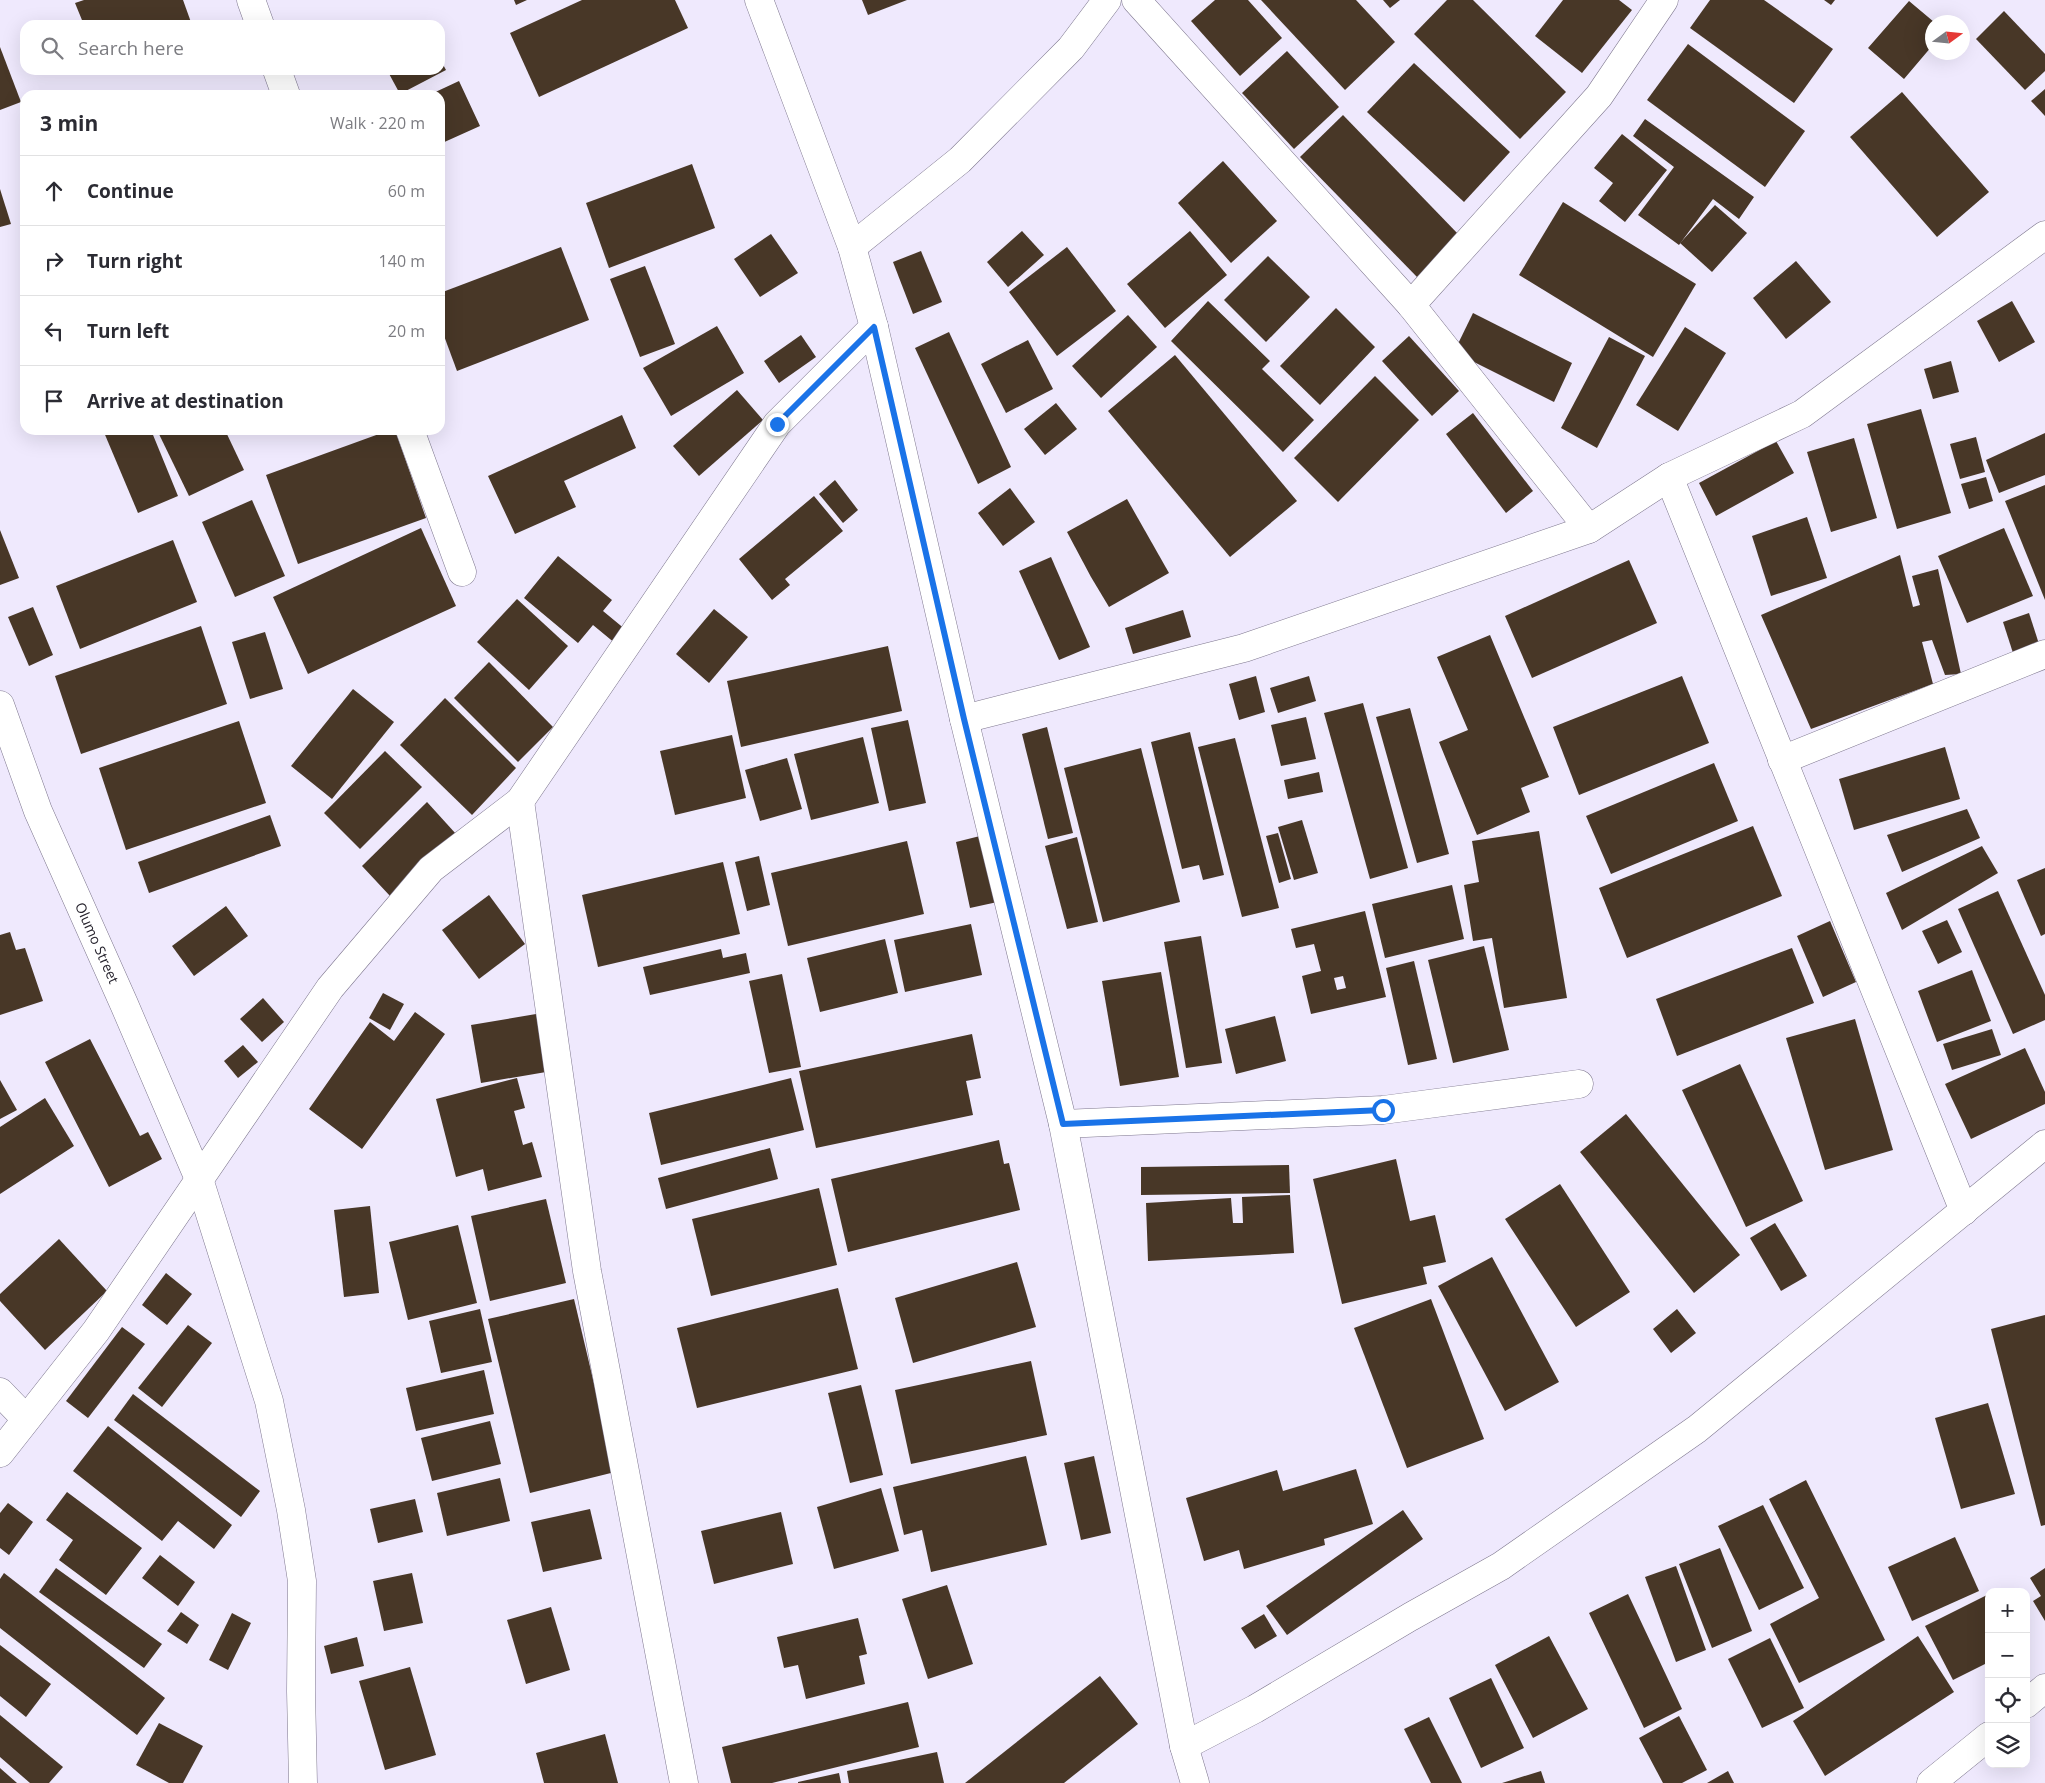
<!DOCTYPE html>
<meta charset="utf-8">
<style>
:root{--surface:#fff;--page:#f2f2f3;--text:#2b2b33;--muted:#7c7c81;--line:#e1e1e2}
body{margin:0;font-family:"Open Sans",sans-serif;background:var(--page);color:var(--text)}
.controls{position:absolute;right:15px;bottom:15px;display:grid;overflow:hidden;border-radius:10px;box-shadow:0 5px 20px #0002}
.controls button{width:45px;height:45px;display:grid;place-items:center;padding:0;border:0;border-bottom:1px solid var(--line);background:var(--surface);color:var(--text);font:25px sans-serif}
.compass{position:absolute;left:1925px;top:15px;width:45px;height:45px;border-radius:50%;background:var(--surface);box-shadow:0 5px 20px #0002;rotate:75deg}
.stop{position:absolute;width:15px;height:15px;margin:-11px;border:4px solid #1a73e8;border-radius:50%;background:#fff}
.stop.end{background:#1a73e8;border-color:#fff;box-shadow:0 1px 5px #0008}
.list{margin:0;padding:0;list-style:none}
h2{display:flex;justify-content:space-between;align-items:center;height:65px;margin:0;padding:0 20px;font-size:21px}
h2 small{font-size:16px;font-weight:400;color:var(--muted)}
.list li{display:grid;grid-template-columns:32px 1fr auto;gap:15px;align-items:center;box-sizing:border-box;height:70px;padding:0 20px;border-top:1px solid var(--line)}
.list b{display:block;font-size:19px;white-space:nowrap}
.list em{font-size:16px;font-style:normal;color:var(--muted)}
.icon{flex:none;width:28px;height:28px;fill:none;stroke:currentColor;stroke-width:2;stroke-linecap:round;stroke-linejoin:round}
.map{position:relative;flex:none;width:2045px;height:1783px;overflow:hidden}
.search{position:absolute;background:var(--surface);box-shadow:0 5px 20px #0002;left:20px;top:20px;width:425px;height:55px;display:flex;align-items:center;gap:12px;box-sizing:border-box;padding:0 18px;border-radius:15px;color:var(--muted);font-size:19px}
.panel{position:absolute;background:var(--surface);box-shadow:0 5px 20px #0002;left:20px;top:90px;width:425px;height:345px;border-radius:15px}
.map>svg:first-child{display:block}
</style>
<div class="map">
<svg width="2045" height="1783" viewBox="0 0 2045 1783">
<rect width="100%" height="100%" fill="#efe9fd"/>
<!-- building -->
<g fill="#483727" fill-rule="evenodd">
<polygon points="84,0 183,0 192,25 84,25 75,3"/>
<polygon points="514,0 527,0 516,5"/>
<polygon points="582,0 675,0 688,28 539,97 510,33"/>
<polygon points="862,0 907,0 868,15"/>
<polygon points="1215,0 1248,0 1282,38 1240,76 1191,21"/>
<polygon points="1261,0 1356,0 1395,42 1345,90"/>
<polygon points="1383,0 1400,0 1390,8"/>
<polygon points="1447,0 1473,0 1566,92 1520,139 1414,34"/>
<polygon points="1563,0 1619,0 1632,10 1582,73 1535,36"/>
<polygon points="1710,0 1764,0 1833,49 1794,103 1690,28"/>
<polygon points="1824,0 1835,0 1831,5"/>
<polygon points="1909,1 1934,22 1932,22 1932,46 1904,79 1868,48"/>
<polygon points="2004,11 2045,54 2045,71 2025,90 1976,39"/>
<polygon points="1688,44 1805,131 1765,187 1647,100"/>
<polygon points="0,47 21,102 0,110"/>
<polygon points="1287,51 1339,107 1294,149 1242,93"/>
<polygon points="440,59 446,70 400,94 387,70 440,70"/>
<polygon points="1414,63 1510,152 1464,202 1367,112"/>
<polygon points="459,81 480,126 440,144 440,95 429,95"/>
<polygon points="2045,89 2045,116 2031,101"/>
<polygon points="1902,92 1989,192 1937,237 1850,137"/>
<polygon points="1343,115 1459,235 1417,277 1300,157"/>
<polygon points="1645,119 1754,197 1739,219 1713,199 1679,245 1638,215 1674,167 1633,136"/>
<polygon points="1622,134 1667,170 1625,222 1599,201 1613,183 1594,168"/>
<polygon points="1223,161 1277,221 1231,263 1178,203"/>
<polygon points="692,164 715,228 609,268 586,203"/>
<polygon points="0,189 11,224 0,227"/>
<polygon points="1563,202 1696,284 1653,357 1519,275"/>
<polygon points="1715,205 1747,233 1712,272 1680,243"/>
<polygon points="1022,231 1044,255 1008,287 987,262"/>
<polygon points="1190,231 1227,275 1165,328 1127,284"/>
<polygon points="771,234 798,273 760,297 734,259"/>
<polygon points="561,247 589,320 457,371 440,325 440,293"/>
<polygon points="1067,247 1116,311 1057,356 1009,292"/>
<polygon points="921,251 942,302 913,314 893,262"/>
<polygon points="1268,256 1310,297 1266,342 1224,300"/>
<polygon points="1796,261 1831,302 1786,339 1753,298"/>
<polygon points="645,266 675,344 640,357 610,279"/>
<polygon points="1208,301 1270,361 1262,369 1314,420 1283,452 1171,341"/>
<polygon points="2012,301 2035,342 1999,362 1977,321"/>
<polygon points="1336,308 1375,347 1320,405 1280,366"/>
<polygon points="1473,313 1572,363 1554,402 1454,352"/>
<polygon points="1128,315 1157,347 1101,398 1072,366"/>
<polygon points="717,326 744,373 671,416 643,368"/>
<polygon points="1685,327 1726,353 1678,431 1636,405"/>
<polygon points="949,332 1011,467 978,484 915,348"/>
<polygon points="801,335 816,357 779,383 764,361"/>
<polygon points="1409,336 1459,391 1432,416 1382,361"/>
<polygon points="1609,337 1645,356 1597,448 1561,428"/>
<polygon points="1028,340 1053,389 1006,413 981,364"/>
<polygon points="1175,355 1297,501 1230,557 1108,411"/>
<polygon points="1951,361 1959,392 1933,399 1924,369"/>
<polygon points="1375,376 1419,420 1338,502 1294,458"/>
<polygon points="737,390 763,420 699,476 673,446"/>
<polygon points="1056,403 1077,429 1045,455 1024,429"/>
<polygon points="1921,409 1951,513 1897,529 1867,424"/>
<polygon points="1473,413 1533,491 1506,513 1446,434"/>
<polygon points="622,415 636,448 564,481 576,507 515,534 488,476"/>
<polygon points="103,430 151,430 178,496 138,513"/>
<polygon points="157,430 225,430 244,470 189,496"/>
<polygon points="390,430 395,430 426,518 298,564 266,475"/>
<polygon points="2045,433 2045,475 1999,493 1986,460"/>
<polygon points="1976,437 1985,472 1960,479 1950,444"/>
<polygon points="1854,438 1877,518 1831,532 1807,452"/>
<polygon points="1776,441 1794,473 1716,516 1699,483"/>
<polygon points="1986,477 1993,501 1969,509 1961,484"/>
<polygon points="835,480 858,510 843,523 819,494"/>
<polygon points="2045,485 2045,600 2005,501"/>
<polygon points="1010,488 1035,522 1003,546 978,513"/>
<polygon points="814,496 843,531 785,579 790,585 772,600 739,559"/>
<polygon points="1127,499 1169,573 1109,607 1091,577 1067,532"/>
<polygon points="252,500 285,576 235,597 202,522"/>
<polygon points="1807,517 1827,578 1771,596 1752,536"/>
<polygon points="421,528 456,606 308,674 273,597"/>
<polygon points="2004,528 2033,596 1967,623 1938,556"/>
<polygon points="0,530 19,578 0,585"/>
<polygon points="173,540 197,602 80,649 56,586"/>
<polygon points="1900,555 1913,607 1920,605 1912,576 1938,569 1961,674 1945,675 1932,640 1922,642 1933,684 1811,729 1761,615"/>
<polygon points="558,556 612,600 603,611 626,630 616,644 593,625 578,643 524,598"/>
<polygon points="1051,557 1090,647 1059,660 1019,571"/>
<polygon points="1629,560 1657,623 1532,678 1505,616"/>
<polygon points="517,599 568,646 529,690 477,642"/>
<polygon points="33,607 53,655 29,666 8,617"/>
<polygon points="714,609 748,637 709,683 676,654"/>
<polygon points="1183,610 1191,637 1133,654 1125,628"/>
<polygon points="2029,613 2039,644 2013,653 2003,622"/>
<polygon points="201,626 227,704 81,754 55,676"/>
<polygon points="265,632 283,689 250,699 232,642"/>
<polygon points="1490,635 1549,777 1521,788 1530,812 1477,835 1439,742 1468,730 1437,657"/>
<polygon points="888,646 902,711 741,747 727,681"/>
<polygon points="489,662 553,727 518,762 454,698"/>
<polygon points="1256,676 1265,712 1239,720 1229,684"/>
<polygon points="1309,676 1316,701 1278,713 1270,688"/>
<polygon points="1682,676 1709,743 1579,795 1553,727"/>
<polygon points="353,689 394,722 332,799 291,766"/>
<polygon points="445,698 516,768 472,815 400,745"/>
<polygon points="1363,703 1408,868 1370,879 1324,713"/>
<polygon points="1410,708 1449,854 1417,863 1376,717"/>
<polygon points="1306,717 1316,759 1281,766 1271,725"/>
<polygon points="908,720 926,803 889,811 871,728"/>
<polygon points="239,721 266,803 126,850 99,768"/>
<polygon points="1047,727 1073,833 1048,839 1022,734"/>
<polygon points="1190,732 1224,875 1203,880 1199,865 1182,869 1151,742"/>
<polygon points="732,735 746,798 675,815 660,751"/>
<polygon points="863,737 879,803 811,820 794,754"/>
<polygon points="1235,738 1279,908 1242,917 1198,747"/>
<polygon points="1945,747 1960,799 1854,830 1839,779"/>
<polygon points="1141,748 1180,902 1103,922 1064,768"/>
<polygon points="385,751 422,787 360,849 324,813"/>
<polygon points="787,758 802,809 760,821 745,770"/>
<polygon points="1714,763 1738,821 1611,874 1586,816"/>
<polygon points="1319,772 1323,792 1288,799 1284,780"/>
<polygon points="427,802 456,834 391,897 362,866"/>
<polygon points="1967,809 1980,838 1902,872 1887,835"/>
<polygon points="270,815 281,846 149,893 138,862"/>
<polygon points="1302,820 1318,873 1294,880 1278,827"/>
<polygon points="1753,826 1782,896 1627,958 1599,888"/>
<polygon points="1539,831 1567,998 1504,1008 1492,938 1473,941 1464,885 1479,882 1472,841"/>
<polygon points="1278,833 1291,879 1279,883 1266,836"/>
<polygon points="988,834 1002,901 970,908 956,842"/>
<polygon points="1077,837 1098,922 1067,929 1045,846"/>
<polygon points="907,841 924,914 788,946 771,873"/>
<polygon points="1982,846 1998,873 1902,930 1886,893"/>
<polygon points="759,856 770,905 747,911 735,862"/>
<polygon points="723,862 740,934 598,967 582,895"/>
<polygon points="2045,868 2045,934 2041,936 2017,880"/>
<polygon points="1452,885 1464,939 1385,958 1372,904"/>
<polygon points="1998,891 2045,995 2045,1020 2013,1034 1958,909"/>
<polygon points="489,895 525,944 479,979 442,930"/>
<polygon points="226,906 248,936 194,976 172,946"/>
<path d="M1365,911L1386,997L1311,1014L1302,976L1321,971L1314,944L1296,948L1291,929ZM1343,976L1346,988L1337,990L1334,978Z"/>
<polygon points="1947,920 1962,952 1938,964 1922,931"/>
<polygon points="1830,921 1856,982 1823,997 1797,936"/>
<polygon points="971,924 982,975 905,992 894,940"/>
<polygon points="10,932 16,950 25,948 43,1001 0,1015 0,935"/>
<polygon points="1201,936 1222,1063 1186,1068 1164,942"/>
<polygon points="885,939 898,993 820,1012 807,958"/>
<polygon points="1484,946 1509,1050 1453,1063 1428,960"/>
<polygon points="1792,948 1814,1003 1677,1056 1656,999"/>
<polygon points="721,949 723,958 746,953 750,973 650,995 643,967"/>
<polygon points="1414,961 1437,1059 1408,1065 1386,968"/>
<polygon points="1972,970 1991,1021 1937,1042 1918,991"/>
<polygon points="1161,972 1179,1077 1120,1086 1102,981"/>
<polygon points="782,974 801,1067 769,1073 749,981"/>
<polygon points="383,993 404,1004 390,1030 369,1018"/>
<polygon points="263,998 284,1022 262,1042 240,1019"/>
<polygon points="415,1012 445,1034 362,1149 309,1109 370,1022 394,1041"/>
<polygon points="542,1013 552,1071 481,1083 471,1025"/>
<polygon points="1275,1016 1286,1061 1236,1074 1225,1029"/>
<polygon points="1855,1019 1893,1150 1825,1170 1786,1038"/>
<polygon points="1992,1029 2001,1055 1952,1070 1943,1044"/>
<polygon points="972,1034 981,1078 966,1081 973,1115 816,1148 799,1071"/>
<polygon points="90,1039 140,1136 148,1132 162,1159 109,1187 45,1062"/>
<polygon points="243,1045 258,1062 238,1078 224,1061"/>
<polygon points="2025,1048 2045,1092 2045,1104 1971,1139 1945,1084"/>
<polygon points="1740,1064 1803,1201 1746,1227 1682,1090"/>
<polygon points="517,1078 525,1108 514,1111 523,1145 532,1142 542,1177 488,1191 483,1169 456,1177 436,1099"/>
<polygon points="791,1078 804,1130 661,1165 649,1113"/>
<polygon points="0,1080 17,1110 0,1119"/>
<polygon points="45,1098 74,1146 0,1194 0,1127"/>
<polygon points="1626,1114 1740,1255 1694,1293 1580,1152"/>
<polygon points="999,1140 1004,1164 1009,1163 1020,1210 848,1252 831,1179"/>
<polygon points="770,1148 778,1179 666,1209 658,1178"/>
<polygon points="1396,1159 1410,1221 1435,1215 1446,1262 1423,1267 1427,1284 1342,1304 1313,1179"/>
<polygon points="1289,1165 1290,1193 1141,1195 1141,1167"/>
<polygon points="1560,1184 1630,1292 1576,1327 1505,1219"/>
<polygon points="819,1188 837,1265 711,1296 692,1219"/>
<polygon points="1290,1195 1294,1253 1148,1261 1146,1203 1231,1198 1233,1223 1243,1223 1242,1197"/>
<polygon points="546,1199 566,1283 490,1301 471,1216"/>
<polygon points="370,1206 379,1293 344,1297 334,1210"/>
<polygon points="1775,1223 1807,1276 1781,1291 1750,1238"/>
<polygon points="458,1225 477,1303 408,1320 389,1242"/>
<polygon points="59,1239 107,1291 45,1350 0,1301 0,1294"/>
<polygon points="1492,1257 1559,1382 1505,1411 1438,1286"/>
<polygon points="1017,1262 1036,1327 913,1363 895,1298"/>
<polygon points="166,1273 192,1294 167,1325 142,1305"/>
<polygon points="838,1288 858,1369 697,1408 677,1328"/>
<polygon points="574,1299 615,1472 530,1493 488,1319"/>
<polygon points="1431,1299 1484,1439 1407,1468 1354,1328"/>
<polygon points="480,1309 492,1362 441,1373 429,1321"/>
<polygon points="1677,1309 1696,1333 1671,1353 1653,1329"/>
<polygon points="2045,1315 2045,1525 2041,1526 1991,1329"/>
<polygon points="188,1325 212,1343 162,1407 138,1388"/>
<polygon points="122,1327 145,1344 88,1418 66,1401"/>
<polygon points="1031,1361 1047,1435 911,1464 895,1390"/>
<polygon points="484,1370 494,1414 416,1431 406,1388"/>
<polygon points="861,1385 883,1475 850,1483 828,1393"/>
<polygon points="133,1394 260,1491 241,1517 114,1420"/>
<polygon points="1988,1403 2015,1494 1961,1509 1935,1418"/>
<polygon points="490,1421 501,1464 432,1481 421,1438"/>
<polygon points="108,1426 232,1525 214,1549 178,1521 162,1541 73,1471"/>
<polygon points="1026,1456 1047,1545 931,1572 922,1530 904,1535 893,1487"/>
<polygon points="1094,1456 1111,1533 1081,1540 1064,1463"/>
<polygon points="1356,1469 1373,1524 1324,1539 1325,1545 1244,1569 1239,1550 1204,1561 1186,1498 1277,1470 1283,1491"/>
<polygon points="500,1478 510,1521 447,1536 437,1493"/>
<polygon points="1806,1480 1885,1640 1799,1683 1770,1624 1819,1598 1769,1499"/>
<polygon points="881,1488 899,1551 834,1569 817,1507"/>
<polygon points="67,1492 142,1548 106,1595 59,1560 73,1540 46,1520"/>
<polygon points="415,1499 423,1532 378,1543 370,1509"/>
<polygon points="8,1503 33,1522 9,1555 0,1548 0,1513"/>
<polygon points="1763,1505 1804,1588 1759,1610 1718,1526"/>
<polygon points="590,1509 602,1559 543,1572 531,1522"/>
<polygon points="1403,1510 1423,1539 1287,1635 1266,1606"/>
<polygon points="781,1512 793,1564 714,1584 701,1531"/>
<polygon points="1955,1537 1979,1591 1912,1621 1888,1567"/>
<polygon points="1720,1548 1752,1631 1712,1648 1679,1564"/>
<polygon points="160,1555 195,1582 178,1606 142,1578"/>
<polygon points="1676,1566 1706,1650 1676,1662 1645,1577"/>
<polygon points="56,1568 162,1644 144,1668 39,1592"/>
<polygon points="2045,1568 2045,1621 2033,1601 2041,1596 2030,1578"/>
<polygon points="4,1573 165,1698 137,1735 0,1628 0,1579"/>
<polygon points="412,1573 423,1623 384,1631 373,1581"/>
<polygon points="947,1585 973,1664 928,1679 902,1599"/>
<polygon points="1628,1594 1682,1709 1644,1728 1589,1613"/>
<polygon points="1989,1594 1989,1662 1953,1680 1925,1626"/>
<polygon points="551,1607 570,1670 526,1684 507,1620"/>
<polygon points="181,1612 199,1625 187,1644 167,1631"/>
<polygon points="232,1613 251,1623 228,1670 209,1660"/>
<polygon points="1264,1614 1277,1636 1255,1649 1241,1628"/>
<polygon points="858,1618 867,1654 859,1656 865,1684 806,1699 798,1665 784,1668 777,1637"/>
<polygon points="1549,1636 1588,1709 1533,1738 1495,1665"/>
<polygon points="1918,1636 1954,1692 1825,1776 1793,1721"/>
<polygon points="357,1637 364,1666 331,1674 324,1646"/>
<polygon points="1770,1638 1804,1708 1762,1728 1728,1659"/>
<polygon points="0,1645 51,1684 26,1717 0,1696"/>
<polygon points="410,1667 436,1755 385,1770 359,1681"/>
<polygon points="1100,1676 1138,1724 1064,1783 965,1783"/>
<polygon points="1491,1678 1524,1748 1481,1768 1449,1698"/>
<polygon points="908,1702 919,1747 772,1783 731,1783 722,1747"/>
<polygon points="0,1715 63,1767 49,1783 30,1783 0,1757"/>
<polygon points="1679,1716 1707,1770 1682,1783 1663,1783 1639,1738"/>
<polygon points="1429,1717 1462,1783 1431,1783 1404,1729"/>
<polygon points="159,1723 203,1746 183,1783 169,1783 136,1765"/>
<polygon points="605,1734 618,1783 544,1783 536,1753"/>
<polygon points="937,1752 944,1783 849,1783 847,1771"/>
<polygon points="0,1768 17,1783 0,1783"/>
<polygon points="1541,1771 1545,1783 1502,1783"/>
<polygon points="1728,1771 1734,1783 1707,1783"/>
<polygon points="839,1773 841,1783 798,1783 798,1782"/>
</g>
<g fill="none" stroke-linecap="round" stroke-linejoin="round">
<!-- minor casing -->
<g stroke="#7e778e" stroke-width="29">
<g id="minor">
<polyline points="251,0 260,25"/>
<polyline points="759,0 852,247 874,327 964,719 1063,1124 1184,1746 1195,1783"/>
<polyline points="1136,0 1411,305 1589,529"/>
<polyline points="277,70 286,95"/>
<polyline points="852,247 960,160 1071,48 1107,0"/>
<polyline points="1411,305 1599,96 1664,0"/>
<polyline points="410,430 462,572"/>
<polyline points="1669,477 1964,1211"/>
<polyline points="0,705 38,811 124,1004 199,1179 269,1401 291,1510 302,1581 301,1691 303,1783"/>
<polyline points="964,719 1244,648 1589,529 1669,477 1802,414 2045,235"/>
<polyline points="1782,760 2045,654"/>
<polyline points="520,801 587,1271 684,1783"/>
<polyline points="1063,1124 1383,1110 1579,1084"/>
<polyline points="0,1392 26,1419"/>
<polyline points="0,1453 96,1331 330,988 431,869 520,801 777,424 874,327"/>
<polyline points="2026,1704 2045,1688"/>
<polyline points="1184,1746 1255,1709 1410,1617 1501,1566 1697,1429 2045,1144"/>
<polyline points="1931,1783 1989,1736"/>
</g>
</g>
<!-- minor -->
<use href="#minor" stroke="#fff" stroke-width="28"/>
</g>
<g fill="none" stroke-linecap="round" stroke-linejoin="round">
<!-- route -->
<polyline stroke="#1a73e8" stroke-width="6" points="777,424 874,327 964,719 1063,1124 1383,1110"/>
</g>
<g text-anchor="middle" stroke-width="5" stroke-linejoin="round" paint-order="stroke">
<!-- street labels -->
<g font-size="14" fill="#28252f" stroke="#fff">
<text transform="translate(97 943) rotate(66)" y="5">Olumo Street</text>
</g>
</g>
</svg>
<div class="controls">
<button>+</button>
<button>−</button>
<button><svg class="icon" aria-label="locate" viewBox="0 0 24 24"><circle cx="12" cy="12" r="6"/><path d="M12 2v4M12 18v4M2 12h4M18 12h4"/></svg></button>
<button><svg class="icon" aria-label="layers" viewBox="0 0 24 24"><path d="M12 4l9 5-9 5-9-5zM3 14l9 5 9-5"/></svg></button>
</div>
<svg class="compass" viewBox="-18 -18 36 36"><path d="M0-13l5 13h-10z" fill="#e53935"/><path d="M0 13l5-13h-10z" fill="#7c7c81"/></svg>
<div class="stop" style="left:1383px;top:1110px"></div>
<div class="stop end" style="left:777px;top:424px"></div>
<div class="search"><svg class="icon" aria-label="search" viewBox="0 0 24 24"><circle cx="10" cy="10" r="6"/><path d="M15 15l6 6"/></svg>Search here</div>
<section class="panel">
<h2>3 min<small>Walk · 220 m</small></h2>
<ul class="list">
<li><svg class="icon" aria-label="ahead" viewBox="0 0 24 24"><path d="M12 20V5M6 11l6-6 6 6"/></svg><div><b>Continue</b></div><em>60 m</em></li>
<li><svg class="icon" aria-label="right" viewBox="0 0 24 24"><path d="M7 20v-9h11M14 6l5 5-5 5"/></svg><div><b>Turn right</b></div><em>140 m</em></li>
<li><svg class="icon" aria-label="left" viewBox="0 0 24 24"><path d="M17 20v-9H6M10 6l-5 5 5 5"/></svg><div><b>Turn left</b></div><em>20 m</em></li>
<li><svg class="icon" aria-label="arrive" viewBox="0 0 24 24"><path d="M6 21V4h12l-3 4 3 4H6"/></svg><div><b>Arrive at destination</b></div></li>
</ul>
</section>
</div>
